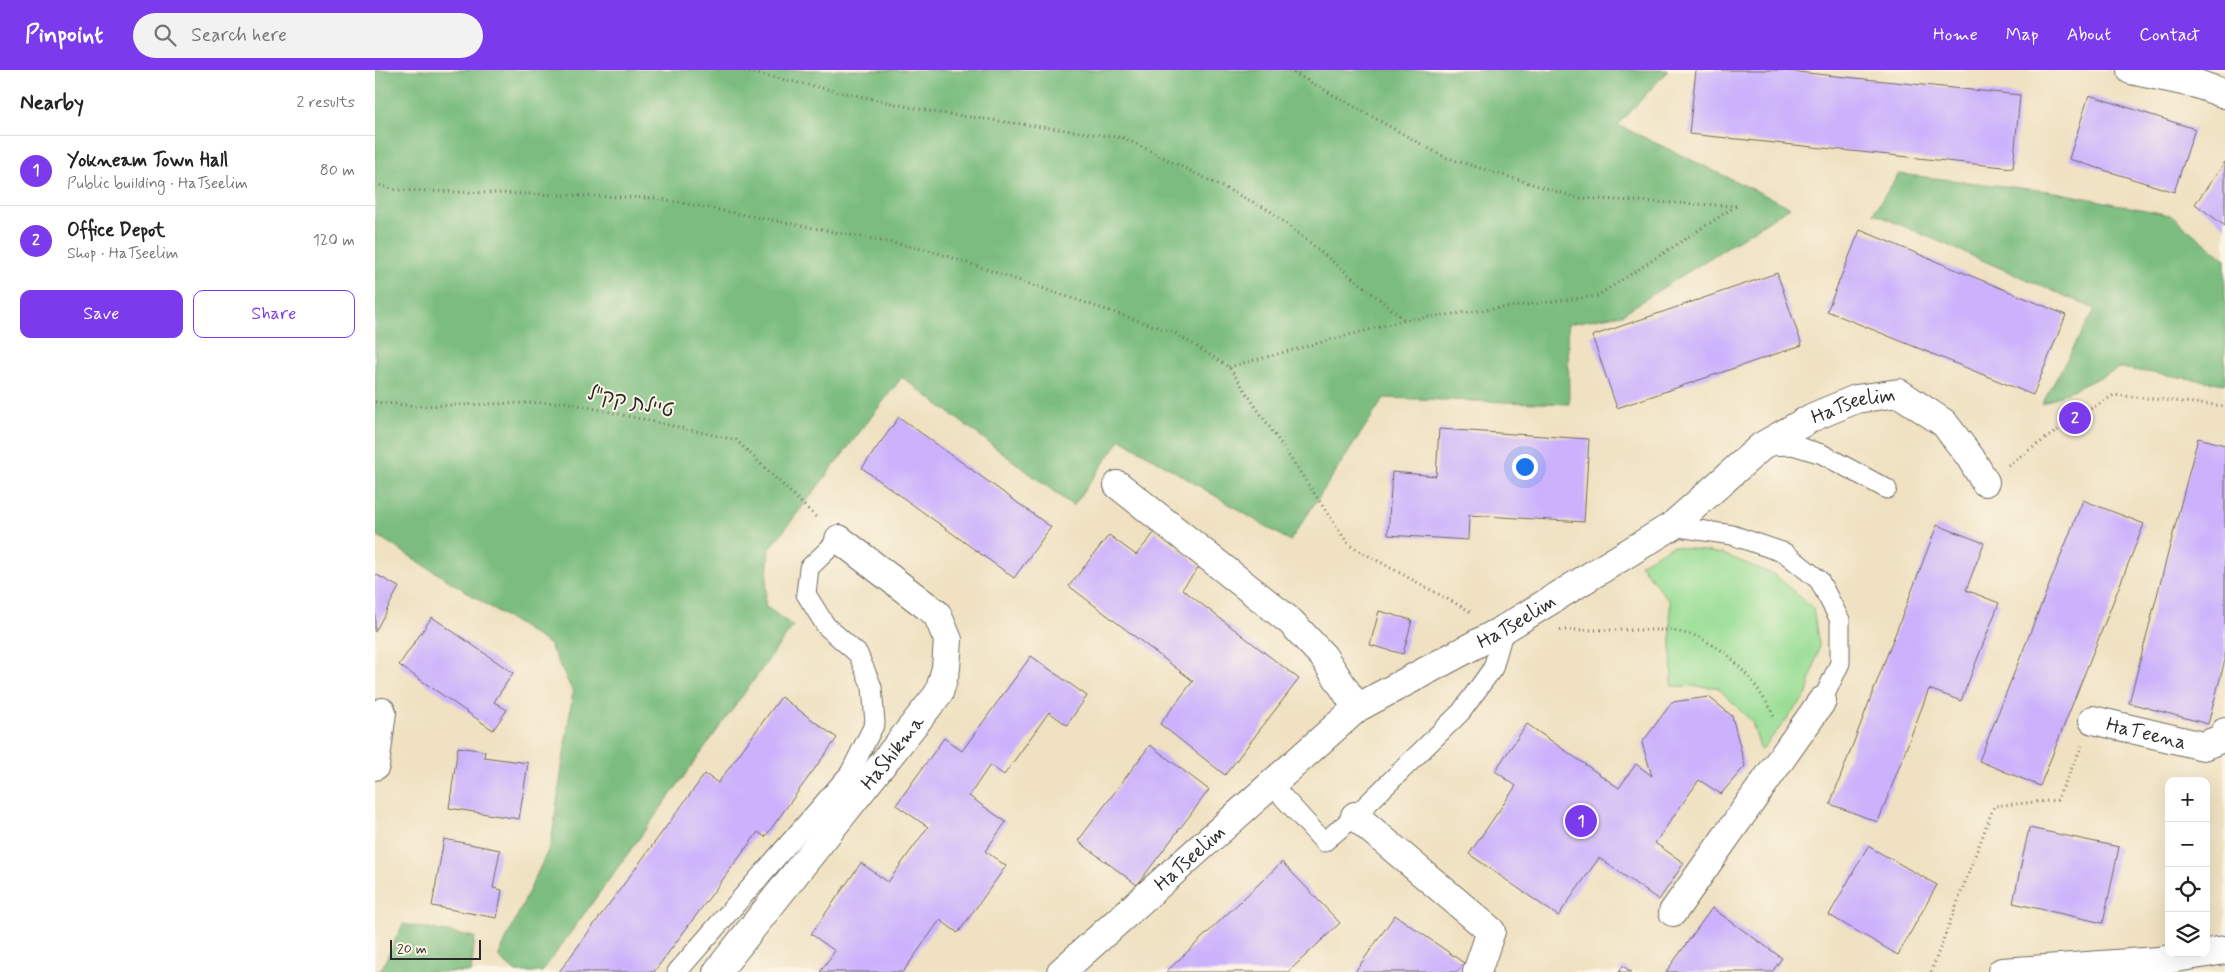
<!DOCTYPE html>
<meta charset="utf-8">
<style>
:root{--surface:#fff;--page:#f2f2f2;--text:#222;--muted:#767676;--line:#e0e0e0;--accent:#7c3aed}
body{margin:0;font-family:Mynerve,"Playpen Sans Hebrew",sans-serif;background:var(--page);color:var(--text)}
.controls{position:absolute;right:15px;bottom:15px;display:grid;overflow:hidden;border-radius:10px;box-shadow:0 5px 20px #0002}
.controls button{width:45px;height:45px;display:grid;place-items:center;padding:0;border:0;border-bottom:1px solid var(--line);background:var(--surface);color:var(--text);font:25px sans-serif}
.scale{position:absolute;left:15px;bottom:12px;width:91px;box-sizing:border-box;padding-left:5px;border:2px solid #2b2b2b;border-top:0;font-size:14px;line-height:18px;white-space:nowrap;color:#2b2b2b;-webkit-text-stroke:4px #fcf5e5;paint-order:stroke}
.you{position:absolute;left:1149px;top:396px;width:18px;height:18px;margin:-12px;border:4px solid #fff;border-radius:50%;background:#1a73e8;box-shadow:0 0 0 8px #1a73e833}
.badge{display:grid;place-items:center;width:32px;height:32px;border-radius:50%;background:var(--accent);color:#fff;font-size:16px;font-weight:700}
.pin{position:absolute;translate:-50% -50%;border:2px solid #fff;box-shadow:0 1px 5px #0006}
.list{margin:0;padding:0;list-style:none}
h2{display:flex;justify-content:space-between;align-items:center;height:65px;margin:0;padding:0 20px;font-size:21px}
h2 small{font-size:16px;font-weight:400;color:var(--muted)}
.list li{display:grid;grid-template-columns:32px 1fr auto;gap:15px;align-items:center;box-sizing:border-box;height:70px;padding:0 20px;border-top:1px solid var(--line)}
.list b{display:block;font-size:19px;white-space:nowrap}
.list p{margin:0;font-size:16px;white-space:nowrap;color:var(--muted)}
.list em{font-size:16px;font-style:normal;color:var(--muted)}
.actions{display:flex;gap:10px;padding:15px 20px}
.actions a{flex:1;padding:11px 0;border:1px solid var(--accent);border-radius:10px;text-align:center;font-size:18px;color:var(--accent)}
.actions .main{background:var(--accent);color:#fff}
.icon{flex:none;width:28px;height:28px;fill:none;stroke:currentColor;stroke-width:2;stroke-linecap:round;stroke-linejoin:round}
.map{position:relative;flex:none;width:1850px;height:902px;overflow:hidden}
header{display:flex;align-items:center;gap:30px;box-sizing:border-box;height:70px;padding:0 25px;background:var(--accent);color:#fff}
header strong{font-size:24px}
nav{display:flex;gap:28px;margin-inline-start:auto;font-size:18px}
.search{width:350px;height:45px;background:var(--page);display:flex;align-items:center;gap:12px;box-sizing:border-box;padding:0 18px;border-radius:28px;color:var(--muted);font-size:19px}
main{display:flex}
aside{flex:1;background:var(--surface)}
.map>svg:first-child{display:block}
</style>
<header>
<strong>Pinpoint</strong>
<div class="search"><svg class="icon" aria-label="search" viewBox="0 0 24 24"><circle cx="10" cy="10" r="6"/><path d="M15 15l6 6"/></svg>Search here</div>
<nav><a>Home</a><a>Map</a><a>About</a><a>Contact</a></nav>
</header>
<main>
<aside>
<h2>Nearby<small>2 results</small></h2>
<ul class="list">
<li><span class="badge">1</span><div><b>Yokneam Town Hall</b><p>Public building · HaTseelim</p></div><em>80 m</em></li>
<li><span class="badge">2</span><div><b>Office Depot</b><p>Shop · HaTseelim</p></div><em>120 m</em></li>
</ul>
<div class="actions"><a class="main">Save</a><a>Share</a></div>
</aside>
<div class="map">
<svg width="1850" height="902" viewBox="0 0 1850 902">
<rect width="100%" height="100%" fill="#fcf5e5"/>
<filter id="ink" filterUnits="userSpaceOnUse"><feTurbulence type="fractalNoise" baseFrequency=".02" numOctaves="2"/><feDisplacementMap in="SourceGraphic" scale="10" xChannelSelector="R" yChannelSelector="G"/><feConvolveMatrix kernelMatrix="1 2 1 2 8 2 1 2 1" color-interpolation-filters="sRGB"/></filter>
<filter id="wash" filterUnits="userSpaceOnUse"><feTurbulence type="fractalNoise" baseFrequency=".0096" numOctaves="4" result="noise"/><feDisplacementMap in="SourceGraphic" scale="20" xChannelSelector="R" yChannelSelector="G"/><feGaussianBlur stdDeviation="1.12" result="paint"/><feColorMatrix in="noise" values="0 0 0 0 0 0 0 0 0 0 0 0 0 0 0 0 0 1.4 0 .05"/><feComposite in="paint" operator="in"/></filter>
<g filter="url(#wash)">
<rect width="100%" height="100%" fill="#efe1c1"/>
<!-- green -->
<polygon fill="#9ade96" stroke="#628460" points="1297,476 1348,484 1400,505 1438,538 1444,576 1432,624 1386,681 1377,652 1342,617 1297,616 1295,532 1265,494"/>
<!-- forest -->
<g fill="#7bbd7f" stroke="#537455">
<polygon points="0,0 1173,0 1175,2 1178,0 1293,0 1243,55 1415,137 1247,244 1193,254 1194,334 1009,328 915,471 746,369 698,436 527,307 394,480 390,536 418,556 167,902 141,902 123,887 176,774 198,622 174,574 0,464"/>
<polygon points="1524,104 1681,122 1795,145 1850,189 1850,314 1745,298 1667,334 1720,239 1498,143"/>
<polygon points="28,854 100,867 96,902 1,902 6,900"/>
</g>
<g id="blocks">
<!-- building -->
<g fill="#ccb2fc">
<polygon points="1321,0 1403,0 1645,25 1638,98 1314,64"/>
<polygon points="1714,25 1820,59 1799,122 1694,89"/>
<polygon points="1850,92 1850,156 1820,134"/>
<polygon points="1485,160 1691,245 1658,325 1452,241"/>
<polygon points="1402,203 1427,275 1242,338 1217,266"/>
<polygon points="524,347 676,457 639,508 487,398"/>
<polygon points="1064,359 1214,369 1209,452 1094,445 1093,470 1013,465 1017,402 1061,406"/>
<polygon points="1823,368 1850,375 1850,590 1833,654 1754,633"/>
<polygon points="1708,430 1769,454 1665,716 1604,691"/>
<polygon points="1562,455 1609,473 1591,520 1624,533 1586,631 1554,619 1503,752 1455,734"/>
<polygon points="780,462 825,496 807,519 924,609 850,705 785,654 818,611 694,516 734,465 761,485"/>
<polygon points="0,504 24,517 0,562"/>
<polygon points="1004,541 1037,550 1028,584 995,575"/>
<polygon points="57,547 138,603 119,632 132,640 118,660 24,595"/>
<polygon points="656,586 712,626 692,655 674,642 629,705 615,695 594,726 631,752 610,781 631,796 583,863 565,850 528,902 445,902 460,881 436,864 486,793 513,812 553,757 521,735 569,668 587,681"/>
<polygon points="406,627 462,668 390,767 383,762 279,902 184,902 330,704 343,713"/>
<polygon points="1334,627 1357,646 1370,696 1346,724 1324,710 1280,773 1309,793 1284,830 1224,788 1183,846 1094,784 1141,716 1120,701 1152,654 1244,718 1261,694 1277,706 1267,673 1297,632"/>
<polygon points="775,675 834,720 762,815 703,771"/>
<polygon points="83,677 110,681 109,687 153,693 144,749 74,738"/>
<polygon points="1654,758 1744,777 1728,853 1638,833"/>
<polygon points="69,769 125,780 118,818 127,820 122,848 57,836"/>
<polygon points="1493,776 1562,815 1523,885 1454,845"/>
<polygon points="907,792 965,853 913,902 791,902"/>
<polygon points="1337,838 1407,888 1397,902 1291,902"/>
<polygon points="1020,845 1089,893 1082,902 980,902"/>
<polygon points="1248,896 1256,902 1244,902"/>
</g>
</g>
</g>
<g filter="url(#ink)">
<use href="#blocks" fill-opacity="0" stroke="#706b60" stroke-width="1"/>
<g fill="none" stroke-linecap="round" stroke-linejoin="round">
<!-- lane casing -->
<g stroke="#706b60" stroke-width="21">
<g id="lane">
<polyline points="1391,376 1417,375 1447,384 1512,419"/>
<polyline points="1297,456 1357,465 1410,483 1444,510 1465,550 1465,593 1447,631"/>
<polyline points="897,715 949,772 980,746 1086,642 1118,598 1129,559"/>
<polyline points="302,902 475,703 500,653 497,617 483,584 451,556 431,524 434,498 464,469"/>
</g>
</g>
<!-- street casing -->
<g stroke="#706b60" stroke-width="30">
<g id="street">
<polyline points="1756,0 1822,14 1850,24"/>
<polyline points="743,415 916,552 948,586 982,638"/>
<path id="s1" d="M1718,650L1828,676L1848,668L1850,662"/>
<polyline points="0,696 7,642"/>
<polyline points="980,746 1116,861 1102,902"/>
<polyline points="1298,842 1447,631"/>
<path id="s2" d="M342,902L564,623L571,598L573,570L562,544L464,469"/>
<path id="s3" d="M686,902L982,638L1129,559L1297,456L1387,376L1438,347L1481,329L1524,323L1569,353L1595,387L1610,412"/>
</g>
</g>
<!-- secondary casing -->
<g stroke="#706b60" stroke-width="30">
<polyline id="secondary" points="1627,902 1783,891 1850,880"/>
</g>
<!-- path -->
<g stroke="#706b60" stroke-width="3" stroke-dasharray="1 4" stroke-linecap="butt">
<polyline points="364,0 558,42 749,68 894,140 1030,250"/>
<polyline points="914,0 1069,87 1203,128 1361,136"/>
<polyline points="0,114 21,120 281,128 554,180 800,263 854,297 974,475 1098,543"/>
<polyline points="854,297 1030,250 1222,226 1361,136"/>
<polyline points="0,332 40,336 190,332 361,370 443,449"/>
<polyline points="1633,395 1700,348 1739,325 1850,336"/>
<polyline points="1185,560 1295,560 1322,566 1351,583 1375,608 1396,639 1399,647"/>
<polyline points="1556,902 1619,736 1682,730 1707,676"/>
</g>
<!-- lane -->
<use href="#lane" stroke="#fff" stroke-width="19"/>
<!-- street -->
<use href="#street" stroke="#fff" stroke-width="28"/>
<!-- secondary -->
<use href="#secondary" stroke="#fff" stroke-width="28"/>
</g>
</g>
<g text-anchor="middle" stroke-width="4" stroke-linejoin="round" paint-order="stroke">
<!-- street labels -->
<g font-size="20" fill="#2b2b2b" stroke="#fcf5e5">
<text transform="translate(256 331) rotate(12)" y="7">טיילת קק"ל</text>
<text dy="7" stroke="none"><textPath href="#s3" startOffset="982">HaTseelim</textPath></text>
<text dy="7" stroke="none"><textPath href="#s3" startOffset="578">HaTseelim</textPath></text>
<text dy="7" stroke="none"><textPath href="#s1" startOffset="55">HaTeena</textPath></text>
<text dy="7" stroke="none"><textPath href="#s2" startOffset="281">HaShikma</textPath></text>
<text dy="7" stroke="none"><textPath href="#s3" startOffset="172">HaTseelim</textPath></text>
</g>
</g>
</svg>
<div class="controls">
<button>+</button>
<button>−</button>
<button><svg class="icon" aria-label="locate" viewBox="0 0 24 24"><circle cx="12" cy="12" r="6"/><path d="M12 2v4M12 18v4M2 12h4M18 12h4"/></svg></button>
<button><svg class="icon" aria-label="layers" viewBox="0 0 24 24"><path d="M12 4l9 5-9 5-9-5zM3 14l9 5 9-5"/></svg></button>
</div>
<div class="scale">20 m</div>
<div class="you"></div>
<div class="pin badge" style="left:1206px;top:751px">1</div>
<div class="pin badge" style="left:1700px;top:348px">2</div>
</div>
</main>
